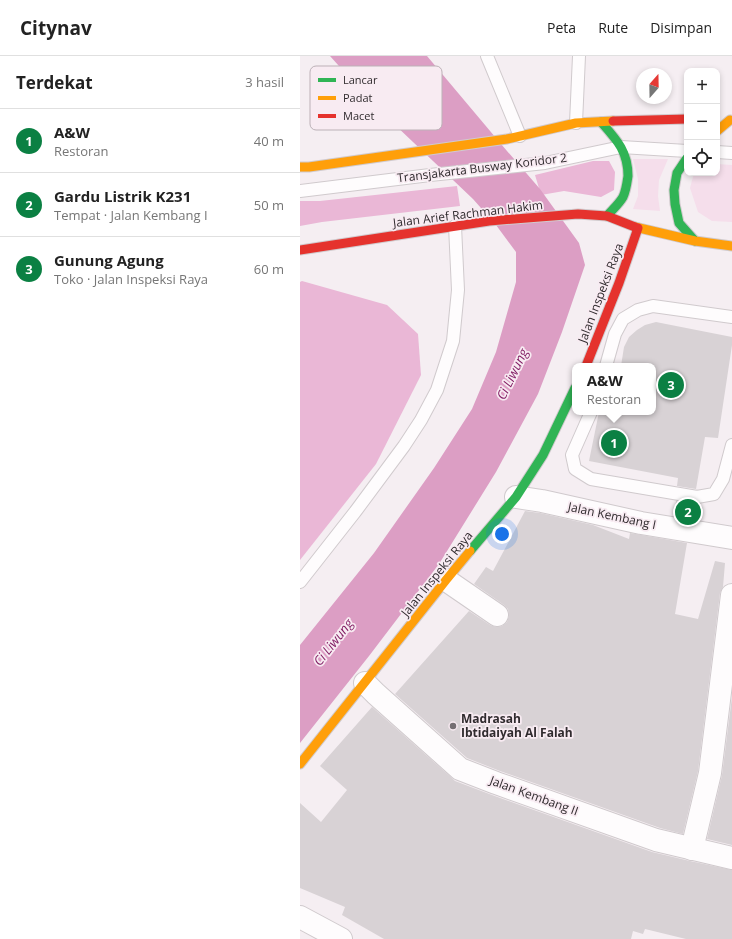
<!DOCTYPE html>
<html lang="id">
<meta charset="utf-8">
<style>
:root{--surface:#fff;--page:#f6f6f6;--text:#222;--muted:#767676;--line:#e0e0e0;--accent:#0b8043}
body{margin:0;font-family:"Open Sans",sans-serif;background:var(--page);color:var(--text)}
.controls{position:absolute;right:12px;top:12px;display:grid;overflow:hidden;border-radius:8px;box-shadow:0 2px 6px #0003}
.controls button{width:36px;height:36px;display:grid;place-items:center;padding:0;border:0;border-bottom:1px solid var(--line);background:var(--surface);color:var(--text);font:20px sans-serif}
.compass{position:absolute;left:336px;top:12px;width:36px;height:36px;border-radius:50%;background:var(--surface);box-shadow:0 2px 6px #0003;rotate:20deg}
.you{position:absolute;left:202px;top:478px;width:14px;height:14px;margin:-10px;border:3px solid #fff;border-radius:50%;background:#1a73e8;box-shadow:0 0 0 6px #1a73e833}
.badge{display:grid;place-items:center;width:26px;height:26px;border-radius:50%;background:var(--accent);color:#fff;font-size:13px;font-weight:700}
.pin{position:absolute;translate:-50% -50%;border:2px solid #fff;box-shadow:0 1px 4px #0006}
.popup{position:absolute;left:272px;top:307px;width:84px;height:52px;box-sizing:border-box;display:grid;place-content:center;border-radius:8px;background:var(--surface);filter:drop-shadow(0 1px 3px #0005);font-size:13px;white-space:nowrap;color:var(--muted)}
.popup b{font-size:15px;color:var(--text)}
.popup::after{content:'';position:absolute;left:50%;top:100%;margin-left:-8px;border:8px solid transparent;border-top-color:var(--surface)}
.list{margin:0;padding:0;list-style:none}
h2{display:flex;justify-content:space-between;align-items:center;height:52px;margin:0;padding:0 16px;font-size:17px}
h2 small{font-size:13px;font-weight:400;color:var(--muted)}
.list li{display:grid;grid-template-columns:26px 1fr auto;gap:12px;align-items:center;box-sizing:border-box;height:64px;padding:0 16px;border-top:1px solid var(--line)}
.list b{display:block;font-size:15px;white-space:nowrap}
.list p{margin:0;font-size:13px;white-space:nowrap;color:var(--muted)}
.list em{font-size:13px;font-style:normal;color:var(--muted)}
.icon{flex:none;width:22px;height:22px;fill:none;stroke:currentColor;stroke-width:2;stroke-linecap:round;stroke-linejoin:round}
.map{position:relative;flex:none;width:432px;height:883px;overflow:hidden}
header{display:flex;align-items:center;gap:24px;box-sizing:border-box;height:56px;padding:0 20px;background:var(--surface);border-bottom:1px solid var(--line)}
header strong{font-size:19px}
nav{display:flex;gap:22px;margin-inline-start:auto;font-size:14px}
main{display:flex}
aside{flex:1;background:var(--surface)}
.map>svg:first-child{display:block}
</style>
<header>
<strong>Citynav</strong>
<nav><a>Peta</a><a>Rute</a><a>Disimpan</a></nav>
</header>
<main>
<aside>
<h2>Terdekat<small>3 hasil</small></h2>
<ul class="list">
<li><span class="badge">1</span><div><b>A&amp;W</b><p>Restoran</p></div><em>40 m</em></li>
<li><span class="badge">2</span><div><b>Gardu Listrik K231</b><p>Tempat · Jalan Kembang I</p></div><em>50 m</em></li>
<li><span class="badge">3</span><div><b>Gunung Agung</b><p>Toko · Jalan Inspeksi Raya</p></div><em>60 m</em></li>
</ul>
</aside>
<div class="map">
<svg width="432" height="883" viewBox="0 0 432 883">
<rect width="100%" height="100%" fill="#f5eef2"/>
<!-- green -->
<g fill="#f5deeb">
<polygon points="333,103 368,103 359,124 358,140 360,155 333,153 338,140 338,123"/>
<polygon points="417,108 432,109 432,166 412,165 398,156 390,132 394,117 417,117"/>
</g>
<!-- forest -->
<g fill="#eab7d6">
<polygon points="293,105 309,105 315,116 314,134 301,141 264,135 241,139 235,119"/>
<polygon points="157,130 160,150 22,166 0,170 0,145 20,145"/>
<polygon points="2,225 87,249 118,278 121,319 76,408 0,504 0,226"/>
</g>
<!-- water -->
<polygon fill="#dc9ec4" points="30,0 127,0 201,88 240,133 279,187 285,209 262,276 238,338 196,416 139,508 69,600 0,687 0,589 74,497 134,412 172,353 196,296 216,226 216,196 196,169 173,143 73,48"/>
<!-- building -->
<g fill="#d8d2d5">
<polygon points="356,266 366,268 432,281 432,289 418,382 405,381 396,433 377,430 378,422 289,405 299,356 353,356 353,310 321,310 324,291 329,281 337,274 345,269"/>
<polygon points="376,445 394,448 391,463 375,460"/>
<polygon points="225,455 240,457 293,469 329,483 330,477 387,487 375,558 398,563 415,505 425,507 423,531 420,537 398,715 383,778 360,772 200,715 167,702 95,638 169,555 190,569 196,571 202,570 207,566 209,560 208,553 204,549 174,528 186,511 193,515"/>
<polygon points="432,641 432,789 407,783 422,719"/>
<polygon points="72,651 152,722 155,725 192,739 352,796 390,805 432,814 432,883 386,883 345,873 343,878 333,875 331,883 84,883 42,859 45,851 0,832 0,747 21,766 47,734 20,710"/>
</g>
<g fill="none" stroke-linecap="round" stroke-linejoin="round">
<!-- lane casing -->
<g stroke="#d0cacd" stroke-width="14">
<g id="lane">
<polyline points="187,0 220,80"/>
<polyline points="276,67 279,0"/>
<polyline points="417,96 432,97"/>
<polyline points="0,135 130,119 245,107 321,91 387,95"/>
<polyline points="306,310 315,278 323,263 338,254 353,250 432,261"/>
<polyline points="291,356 272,399 275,413 291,423 397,441 414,438 423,423 432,389"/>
<polyline points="0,526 55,456 104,390 121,364 137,334 153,285 158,234 155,170"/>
</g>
</g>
<!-- street casing -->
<g stroke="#d0cacd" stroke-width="24">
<g id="street">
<polyline points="216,441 242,445 341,467 432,482"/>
<polyline points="146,524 197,559"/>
<polyline points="65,627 76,638 160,713 196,727 356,784 432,802"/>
<polyline points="392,793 410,717 432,539"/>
<polyline points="0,861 41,883"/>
</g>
</g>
<!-- fast casing -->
<g stroke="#d0cacd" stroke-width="11">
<g id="fast">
<path d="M301,66C316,83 328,95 328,120C327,127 326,135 323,141C319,148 312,154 307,160"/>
<polyline points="387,102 377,117 374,134 375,148 379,167 395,185"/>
<polyline points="170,495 216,441 243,399 275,332"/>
</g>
</g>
<!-- slow casing -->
<g stroke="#d0cacd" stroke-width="11">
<g id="slow">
<polyline points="417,75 430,64"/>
<polyline points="0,111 9,111 207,83 276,67 313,65"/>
<polyline points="335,171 395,185 432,190"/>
<polyline points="0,708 146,524 170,495"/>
</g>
</g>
<!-- jam casing -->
<g stroke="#d0cacd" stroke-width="11">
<g id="jam">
<polyline points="313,65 387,63"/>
<polyline points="0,194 189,165 278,158 307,160 335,171"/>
<polyline points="286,310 319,227 338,172"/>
</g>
</g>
<!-- lane -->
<use href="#lane" stroke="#fefcfd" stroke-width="12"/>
<!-- street -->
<use href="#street" stroke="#fefcfd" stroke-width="22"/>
<!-- fast -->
<use href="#fast" stroke="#30b455" stroke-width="9"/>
<!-- slow -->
<use href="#slow" stroke="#ff9f0a" stroke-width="9"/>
<!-- jam -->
<use href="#jam" stroke="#e5322d" stroke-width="9"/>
</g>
<!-- markers -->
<circle fill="#756f73" stroke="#f8ebf2" stroke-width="1.5" cx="153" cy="670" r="4"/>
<g text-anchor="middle" stroke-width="3.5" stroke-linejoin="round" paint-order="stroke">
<!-- street labels -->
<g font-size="12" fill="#302b2e" stroke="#f8ebf2">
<text transform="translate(182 112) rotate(-7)" y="4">Transjakarta Busway Koridor 2</text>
<text transform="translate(168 158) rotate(-7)" y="4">Jalan Arief Rachman Hakim</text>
<text transform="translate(301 237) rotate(-69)" y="4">Jalan Inspeksi Raya</text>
<text transform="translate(312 460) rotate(12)" y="4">Jalan Kembang I</text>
<text transform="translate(137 518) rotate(-51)" y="4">Jalan Inspeksi Raya</text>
<text transform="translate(234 740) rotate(20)" y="4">Jalan Kembang II</text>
</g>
<!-- poi labels -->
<g font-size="12" font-weight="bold" fill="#302b2e" stroke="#f8ebf2" text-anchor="start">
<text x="161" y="667">Madrasah<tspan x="161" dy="14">Ibtidaiyah Al Falah</tspan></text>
</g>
<!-- water labels -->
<g font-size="13" font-style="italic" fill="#7f1961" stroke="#f8ebf2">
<text transform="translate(212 318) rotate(-64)" y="5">Ci Liwung</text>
<text transform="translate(33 586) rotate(-52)" y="5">Ci Liwung</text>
</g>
</g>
<!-- legend -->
<rect x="10" y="10" width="132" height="64" rx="6" fill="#f8ebf2" stroke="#bcb1b7" stroke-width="1"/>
<rect x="18" y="22" width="18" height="4" fill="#30b455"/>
<rect x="18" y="40" width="18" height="4" fill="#ff9f0a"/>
<rect x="18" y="58" width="18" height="4" fill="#e5322d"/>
<g font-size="11" fill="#302b2e">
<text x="43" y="28">Lancar</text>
<text x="43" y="46">Padat</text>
<text x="43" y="64">Macet</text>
</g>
</svg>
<div class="controls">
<button>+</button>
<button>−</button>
<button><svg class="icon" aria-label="locate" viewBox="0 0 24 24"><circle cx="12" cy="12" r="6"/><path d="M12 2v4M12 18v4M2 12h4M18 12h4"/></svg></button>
</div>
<svg class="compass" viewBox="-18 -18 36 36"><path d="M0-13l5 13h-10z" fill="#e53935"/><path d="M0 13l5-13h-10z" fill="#767676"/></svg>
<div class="you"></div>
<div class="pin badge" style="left:314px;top:387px">1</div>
<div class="popup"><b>A&amp;W</b>Restoran</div>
<div class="pin badge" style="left:388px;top:456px">2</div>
<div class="pin badge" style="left:371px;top:329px">3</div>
</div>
</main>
